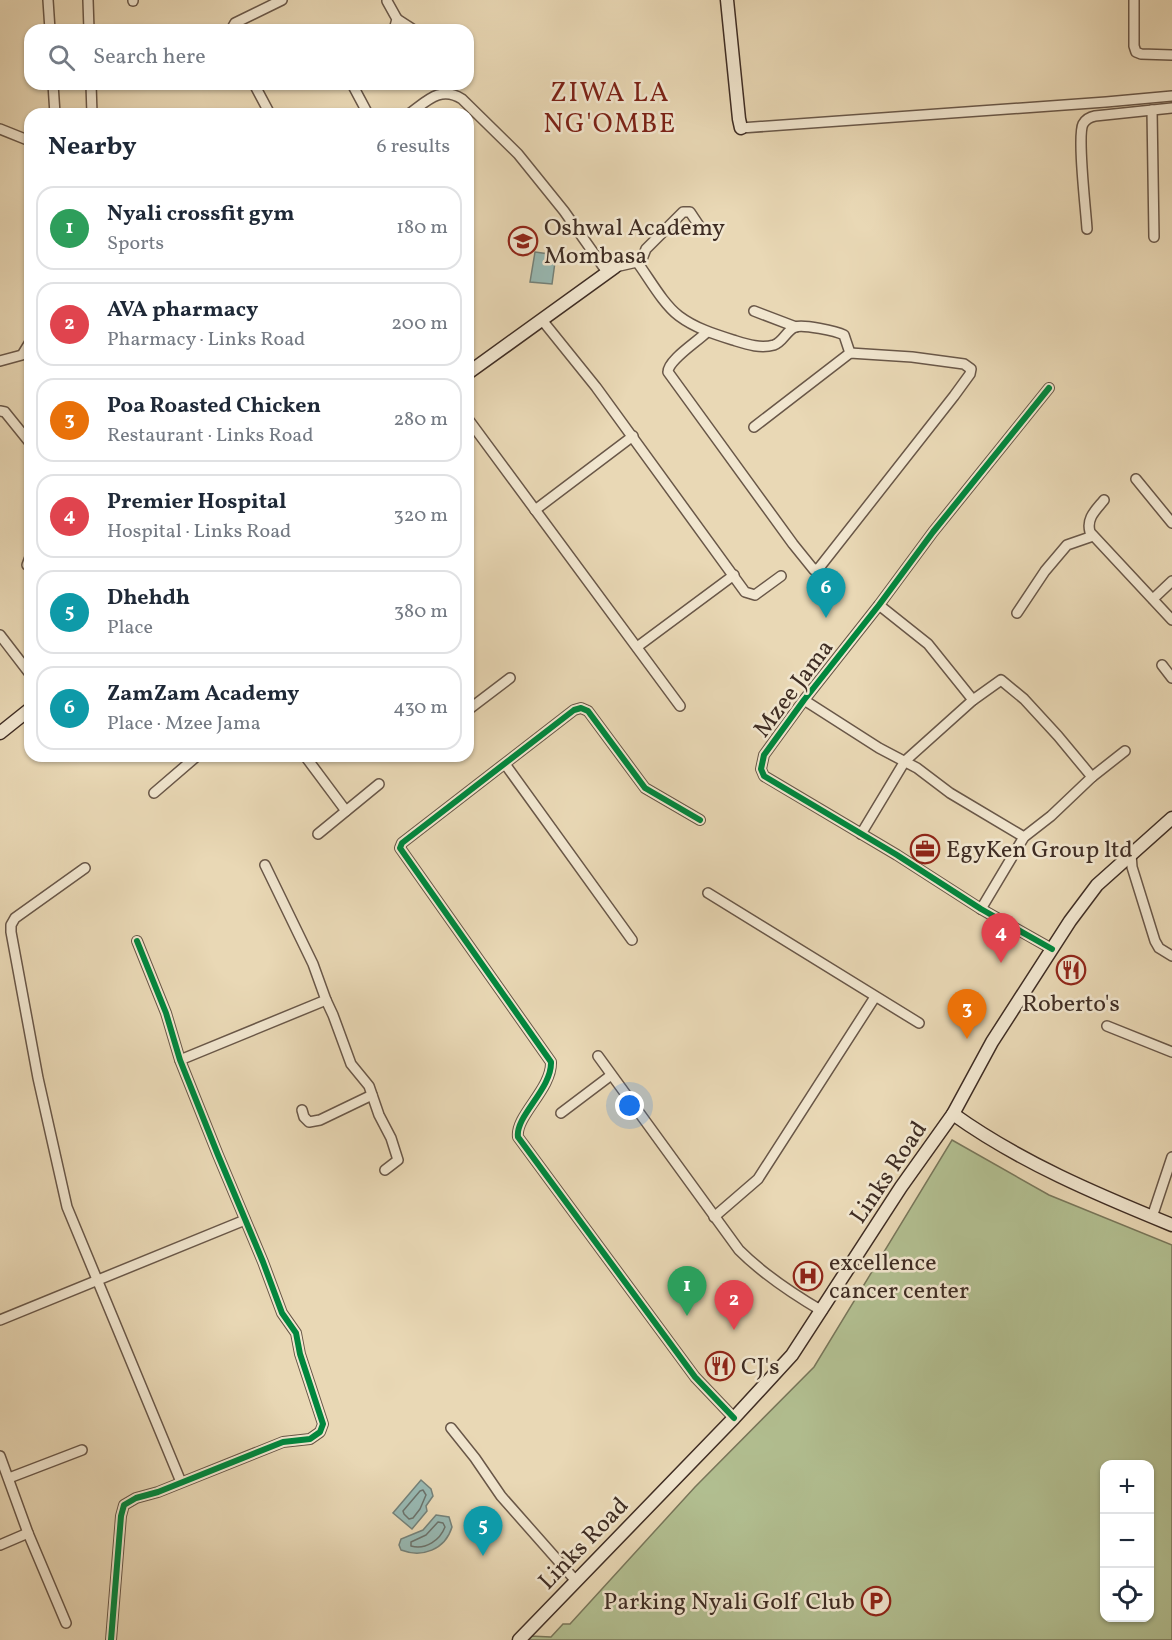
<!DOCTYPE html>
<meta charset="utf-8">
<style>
:root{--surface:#fff;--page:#f2f2f3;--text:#1f2937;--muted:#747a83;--line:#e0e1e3;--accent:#0b8043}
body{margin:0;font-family:Vollkorn,serif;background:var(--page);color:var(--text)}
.controls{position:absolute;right:18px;bottom:18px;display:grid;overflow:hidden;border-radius:12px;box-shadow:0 2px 4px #0004}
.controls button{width:54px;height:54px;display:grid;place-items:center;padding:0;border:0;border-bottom:2px solid var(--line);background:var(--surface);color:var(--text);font:30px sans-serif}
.you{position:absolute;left:630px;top:1106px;width:21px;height:21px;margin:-15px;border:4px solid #fff;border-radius:50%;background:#1a73e8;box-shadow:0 0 0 9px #1a73e833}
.badge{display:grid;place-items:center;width:39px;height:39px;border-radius:50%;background:var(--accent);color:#fff;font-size:20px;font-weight:700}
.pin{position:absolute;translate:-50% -50px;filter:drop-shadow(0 2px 3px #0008)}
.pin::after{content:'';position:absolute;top:32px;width:21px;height:18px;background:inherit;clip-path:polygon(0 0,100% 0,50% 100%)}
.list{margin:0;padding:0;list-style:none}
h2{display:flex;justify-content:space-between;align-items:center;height:78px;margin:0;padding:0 24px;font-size:26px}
h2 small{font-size:20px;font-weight:400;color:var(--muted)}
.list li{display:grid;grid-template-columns:39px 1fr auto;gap:18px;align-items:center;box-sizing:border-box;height:84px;margin:0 12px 12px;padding:0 12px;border:2px solid var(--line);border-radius:18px}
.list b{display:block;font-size:22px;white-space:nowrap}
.list p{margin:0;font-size:20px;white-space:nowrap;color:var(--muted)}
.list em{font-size:20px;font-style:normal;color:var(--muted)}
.icon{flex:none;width:33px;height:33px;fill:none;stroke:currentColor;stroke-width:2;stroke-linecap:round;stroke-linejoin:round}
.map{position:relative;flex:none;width:1172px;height:1640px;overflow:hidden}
.search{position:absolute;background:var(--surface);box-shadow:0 2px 4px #0004;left:24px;top:24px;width:450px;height:66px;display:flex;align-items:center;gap:15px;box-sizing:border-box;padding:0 21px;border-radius:18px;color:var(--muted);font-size:22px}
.panel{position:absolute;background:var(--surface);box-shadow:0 2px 4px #0004;left:24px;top:108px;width:450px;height:654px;border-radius:18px}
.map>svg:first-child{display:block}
</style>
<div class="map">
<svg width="1172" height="1640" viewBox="0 0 1172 1640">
<rect width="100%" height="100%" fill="#e9d8b5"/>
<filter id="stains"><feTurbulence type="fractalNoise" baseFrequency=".00333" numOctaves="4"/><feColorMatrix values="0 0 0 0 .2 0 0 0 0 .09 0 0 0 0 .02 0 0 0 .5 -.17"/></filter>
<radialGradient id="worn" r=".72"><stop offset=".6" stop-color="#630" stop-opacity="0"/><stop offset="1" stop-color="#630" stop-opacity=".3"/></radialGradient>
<!-- green -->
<path fill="#b2bf91" stroke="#78765a" stroke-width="1.5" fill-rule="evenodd" d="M952,1140L1049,1195L1172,1245V1640H527L530,1636L551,1637L563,1624H570L695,1487L814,1367ZM1104,1464H1150V1618H1104Z"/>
<!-- water -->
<g fill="#98b9b3" stroke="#748179" stroke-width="1.5">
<polygon points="535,252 556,255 552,284 530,282"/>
<polygon points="421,1480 431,1489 433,1496 426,1506 427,1511 412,1529 393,1513"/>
<path d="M436,1515L449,1517L452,1527C445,1550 422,1558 401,1550L399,1545L401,1539L423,1530Z"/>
</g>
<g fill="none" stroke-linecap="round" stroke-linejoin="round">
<!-- shore -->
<g stroke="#6b726b" stroke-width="1.5">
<polygon points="423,1490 426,1495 420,1509 413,1518 409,1519 404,1514 403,1511 420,1491"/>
<path d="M438,1522L443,1523L445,1527C440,1540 426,1550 411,1546V1542L426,1535Z"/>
</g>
<!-- street casing -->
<g stroke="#695748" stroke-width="12">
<g id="street">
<polyline points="48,0 50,30"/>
<polyline points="88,0 89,30"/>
<polyline points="133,0 133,1"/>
<polyline points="1134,0 1134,46 1136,52 1141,54 1172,55"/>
<polyline points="387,1 397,19 394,30"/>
<polyline points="397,19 414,30"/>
<polyline points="231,30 235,23 282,0"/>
<polyline points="53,84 55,114"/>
<polyline points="91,84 92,114"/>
<polyline points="254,84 270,114"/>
<polyline points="352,84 368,114"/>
<polyline points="1152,110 1154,237"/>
<path d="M409,114C426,102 440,85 462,99L518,154L564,211L607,272"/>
<polyline points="741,128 1106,102 1172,96"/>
<polyline points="0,129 30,141"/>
<path d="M1087,229C1086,211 1077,136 1083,124C1086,119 1090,117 1095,116L1172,108"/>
<polyline points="637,262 642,259 646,249 683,212 690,212 700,227"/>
<path d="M615,267L637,262C649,278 663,304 679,316C695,328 714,334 733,340C746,344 760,349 774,345C783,342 786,331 795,327C803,324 836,331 844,335L850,353"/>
<polyline points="754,311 796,327"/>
<polyline points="542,320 596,387 745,592 755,595 781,576"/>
<path d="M707,332C697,342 668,360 668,372L793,544L814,570L819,568L954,396L970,374L971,369L964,364L912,357L850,353L754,427"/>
<polyline points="0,361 22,355 30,342"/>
<polyline points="1049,388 933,532 879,605 804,700 764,755 761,769 764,776 897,855 981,909 1052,949"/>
<polyline points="0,411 5,412 30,443"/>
<polyline points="468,419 680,706"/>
<polyline points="1136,479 1172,523"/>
<path d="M1104,500C1096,510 1086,518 1090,532L1172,620"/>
<polyline points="535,510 633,436"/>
<polyline points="27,565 30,557"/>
<polyline points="1153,599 1172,581"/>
<polyline points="879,605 928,644 973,700"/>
<polyline points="1017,613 1045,571 1067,545 1093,536"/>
<polyline points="0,635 30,674"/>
<polyline points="637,647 734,575"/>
<polyline points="1162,665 1172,678"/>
<polyline points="804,700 879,748 917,768 950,793 1024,837"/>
<polyline points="468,710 510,678"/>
<polyline points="305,756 346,811"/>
<polyline points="505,764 632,940"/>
<polyline points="154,793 197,756"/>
<path d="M700,820L645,788L588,711L581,708L574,710L402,843L400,848L551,1062C552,1089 515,1116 518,1137L695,1377L734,1418"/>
<polyline points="318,834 379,784"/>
<polyline points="861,834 905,761 973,700 1001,680 1024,699 1058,736 1092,777"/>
<polyline points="1131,854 1132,867 1155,941 1159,948 1172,956"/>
<polyline points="85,868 15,918 11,925 11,932 38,1078 67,1207 181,1482"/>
<polyline points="708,893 919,1023"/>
<polyline points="981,909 1024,837 1051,816 1092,777 1125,751"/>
<polyline points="326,1000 333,1015 351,1064 369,1086 379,1115 391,1138 398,1160 385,1170"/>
<polyline points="1107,1026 1172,1052"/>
<path d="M598,1056L739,1250C763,1274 793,1294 822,1311"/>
<polyline points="180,1060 326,1000 313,964 265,865"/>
<polyline points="302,1110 304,1117 309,1122 320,1120 372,1095"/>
<polyline points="561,1113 610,1076"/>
<polyline points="714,1217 758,1179 875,997"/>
<polyline points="1152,1217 1172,1157"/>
<polyline points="0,1320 245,1220"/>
<polyline points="451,1428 475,1458 501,1496 576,1581"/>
<polyline points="0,1456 28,1533 66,1623"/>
<polyline points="9,1478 82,1450"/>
<polyline points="0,1545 28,1533"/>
<polyline points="111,1640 121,1516 124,1505 136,1498 158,1492 283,1442 310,1439 320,1432 323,1424 300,1354 296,1333 282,1313 263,1262 218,1155 180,1060 166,1013 137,941"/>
</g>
</g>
<!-- secondary casing -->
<g stroke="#3e2c23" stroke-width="15">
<g id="secondary">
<polyline points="727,0 739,119 741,128"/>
<polyline points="468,373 615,267"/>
<polyline points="0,733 30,709"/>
<path d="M953,1114C1020,1162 1096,1194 1172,1225"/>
<polyline points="519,1640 734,1418 792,1355 901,1187 953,1114 992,1042 1070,921 1097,885 1172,818"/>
</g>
</g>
<!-- street -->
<use href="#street" stroke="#f1e6cf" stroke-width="9"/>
<!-- secondary -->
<use href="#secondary" stroke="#f1e6cf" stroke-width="12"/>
<!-- cycleway casing -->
<g stroke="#f1e6cf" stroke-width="10">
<g id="cycleway">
<polyline points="1049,388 933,532 879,605 804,700 764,755 761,769 764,776 897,855 981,909 1052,949"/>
<path d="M700,820L645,788L588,711L581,708L574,710L402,843L400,848L551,1062C552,1089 515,1116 518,1137L695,1377L734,1418"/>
<polyline points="111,1640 121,1516 124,1505 136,1498 158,1492 283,1442 310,1439 320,1432 323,1424 300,1354 296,1333 282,1313 263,1262 218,1155 180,1060 166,1013 137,941"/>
</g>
</g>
<!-- cycleway -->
<use href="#cycleway" stroke="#00873e" stroke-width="6"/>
</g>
<!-- icons -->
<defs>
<g id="school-ring" transform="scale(1.5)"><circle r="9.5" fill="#f1e6cf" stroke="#8f2418" stroke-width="1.5"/><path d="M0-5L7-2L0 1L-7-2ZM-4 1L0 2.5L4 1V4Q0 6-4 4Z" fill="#8f2418"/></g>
<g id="office-ring" transform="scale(1.5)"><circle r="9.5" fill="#f1e6cf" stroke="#8f2418" stroke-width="1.5"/><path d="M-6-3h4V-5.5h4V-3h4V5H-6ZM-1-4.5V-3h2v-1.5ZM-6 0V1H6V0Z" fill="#8f2418"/></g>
<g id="restaurant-ring" transform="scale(1.5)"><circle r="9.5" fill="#f1e6cf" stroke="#8f2418" stroke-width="1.5"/><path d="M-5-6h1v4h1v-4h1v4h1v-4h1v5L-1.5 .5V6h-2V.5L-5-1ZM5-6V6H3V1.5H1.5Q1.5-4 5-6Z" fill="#8f2418"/></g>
<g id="hospital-ring" transform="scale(1.5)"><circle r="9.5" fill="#f1e6cf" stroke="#8f2418" stroke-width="1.5"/><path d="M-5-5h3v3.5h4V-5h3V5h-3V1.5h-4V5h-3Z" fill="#8f2418"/></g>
<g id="parking-ring" transform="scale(1.5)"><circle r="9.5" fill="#f1e6cf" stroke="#8f2418" stroke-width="1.5"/><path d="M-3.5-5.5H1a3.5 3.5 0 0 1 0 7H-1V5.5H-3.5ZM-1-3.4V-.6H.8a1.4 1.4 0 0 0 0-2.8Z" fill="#8f2418"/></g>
</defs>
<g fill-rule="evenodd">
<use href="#school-ring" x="523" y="241"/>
<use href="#office-ring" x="925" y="849"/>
<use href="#restaurant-ring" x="1071" y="970"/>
<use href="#hospital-ring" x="808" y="1276"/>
<use href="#restaurant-ring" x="720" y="1366"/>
<use href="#parking-ring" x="876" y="1601"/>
</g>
<g text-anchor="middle" stroke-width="5" stroke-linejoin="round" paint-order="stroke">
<!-- poi labels -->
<g font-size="24" fill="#3e2c23" stroke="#f1e6cf" text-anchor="start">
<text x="544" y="235">Oshwal Academy<tspan x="544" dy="28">Mombasa</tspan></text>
<text x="946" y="857">EgyKen Group ltd</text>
<text x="1071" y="1011" text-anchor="middle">Roberto's</text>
<text x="829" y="1270">excellence<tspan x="829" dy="28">cancer center</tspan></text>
<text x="741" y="1374">CJ's</text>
<text x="855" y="1609" text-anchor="end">Parking Nyali Golf Club</text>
</g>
<!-- street labels -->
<g font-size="24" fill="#3e2c23" stroke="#f1e6cf">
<text transform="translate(793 688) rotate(-53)" y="8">Mzee Jama</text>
<text transform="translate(888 1172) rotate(-56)" y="8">Links Road</text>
<text transform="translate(583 1543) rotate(-46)" y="8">Links Road</text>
</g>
<!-- quarter labels -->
<g font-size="27" letter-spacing="1.5" fill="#7a1f14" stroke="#f1e6cf">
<text x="610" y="101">ZIWA LA<tspan x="610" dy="31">NG'OMBE</tspan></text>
</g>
</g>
<rect width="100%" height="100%" filter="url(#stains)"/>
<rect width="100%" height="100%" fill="url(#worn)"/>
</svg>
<div class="controls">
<button>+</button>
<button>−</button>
<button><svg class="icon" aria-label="locate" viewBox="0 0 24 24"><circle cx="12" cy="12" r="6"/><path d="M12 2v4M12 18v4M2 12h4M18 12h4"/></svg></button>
</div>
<div class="you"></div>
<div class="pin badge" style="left:687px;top:1316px;background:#2e9e5b">1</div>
<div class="pin badge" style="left:734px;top:1330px;background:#e0444e">2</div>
<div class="pin badge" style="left:967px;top:1039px;background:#e8710a">3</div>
<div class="pin badge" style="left:1001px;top:963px;background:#e0444e">4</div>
<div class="pin badge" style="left:483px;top:1556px;background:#0f9aa8">5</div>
<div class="pin badge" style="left:826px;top:618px;background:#0f9aa8">6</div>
<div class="search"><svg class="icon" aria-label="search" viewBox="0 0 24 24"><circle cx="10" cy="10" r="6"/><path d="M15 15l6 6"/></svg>Search here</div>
<section class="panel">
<h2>Nearby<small>6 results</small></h2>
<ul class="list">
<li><span class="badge" style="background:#2e9e5b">1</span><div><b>Nyali crossfit gym</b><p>Sports</p></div><em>180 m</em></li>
<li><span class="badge" style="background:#e0444e">2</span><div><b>AVA pharmacy</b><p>Pharmacy · Links Road</p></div><em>200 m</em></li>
<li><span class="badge" style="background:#e8710a">3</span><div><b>Poa Roasted Chicken</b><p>Restaurant · Links Road</p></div><em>280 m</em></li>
<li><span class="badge" style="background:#e0444e">4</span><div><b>Premier Hospital</b><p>Hospital · Links Road</p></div><em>320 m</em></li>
<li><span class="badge" style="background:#0f9aa8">5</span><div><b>Dhehdh</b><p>Place</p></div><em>380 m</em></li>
<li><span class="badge" style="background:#0f9aa8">6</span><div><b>ZamZam Academy</b><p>Place · Mzee Jama</p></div><em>430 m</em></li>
</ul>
</section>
</div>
